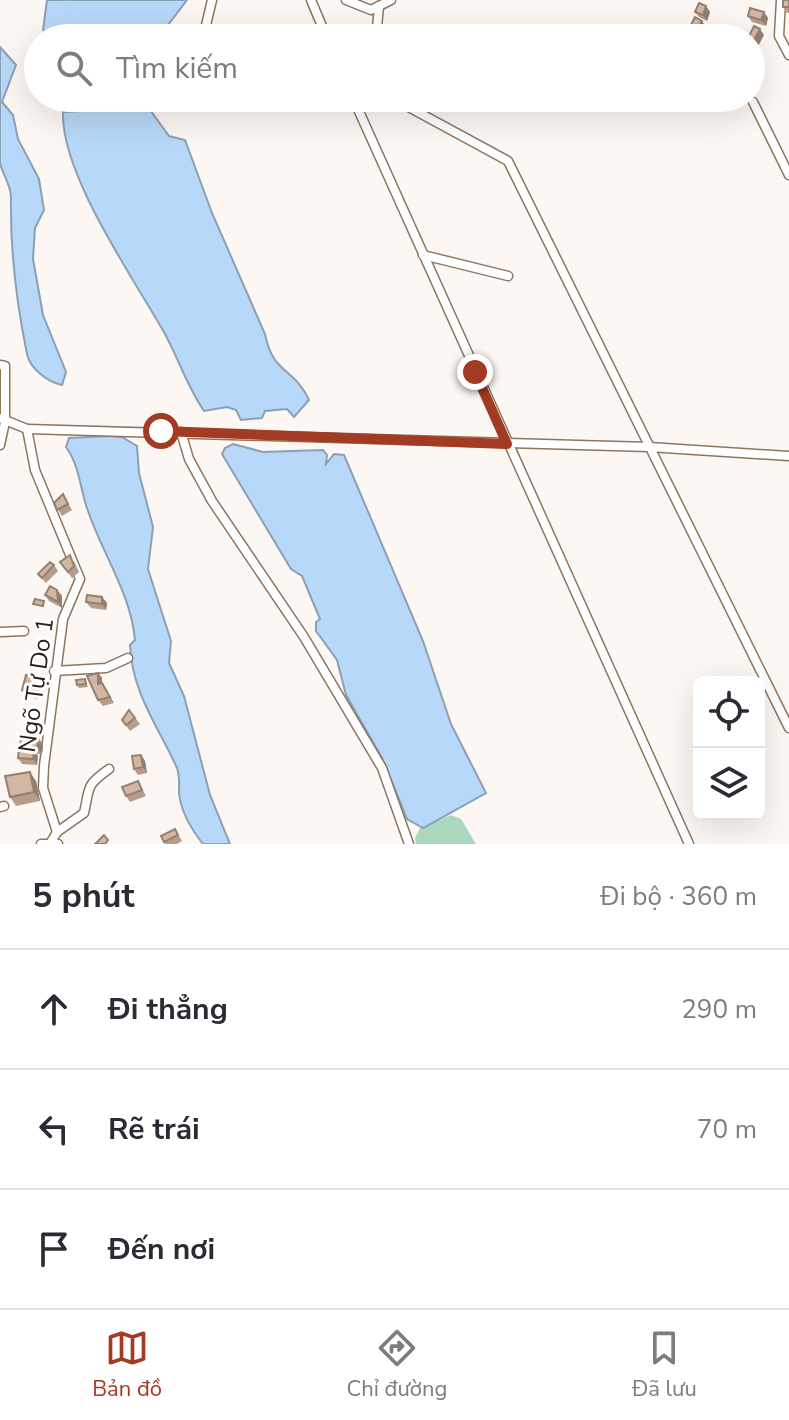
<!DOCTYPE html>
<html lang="vi">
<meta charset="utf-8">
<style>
:root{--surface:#fff;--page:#f7f7f7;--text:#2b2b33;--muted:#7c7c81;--line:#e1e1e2;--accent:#a33a23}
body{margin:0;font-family:"Nunito Sans",sans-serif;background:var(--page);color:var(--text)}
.controls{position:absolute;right:24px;bottom:24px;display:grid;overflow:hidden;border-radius:12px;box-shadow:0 8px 32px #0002}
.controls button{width:72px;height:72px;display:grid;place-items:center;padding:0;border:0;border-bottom:2px solid var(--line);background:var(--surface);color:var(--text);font:40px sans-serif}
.stop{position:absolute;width:24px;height:24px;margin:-18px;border:6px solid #a33a23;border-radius:50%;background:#fff}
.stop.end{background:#a33a23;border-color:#fff;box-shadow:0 2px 8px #0008}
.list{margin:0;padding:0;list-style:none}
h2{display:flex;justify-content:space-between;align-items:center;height:104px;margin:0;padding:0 32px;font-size:34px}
h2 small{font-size:26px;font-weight:400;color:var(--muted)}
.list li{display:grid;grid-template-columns:52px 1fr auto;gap:24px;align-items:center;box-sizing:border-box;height:120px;padding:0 32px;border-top:2px solid var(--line)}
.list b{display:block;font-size:30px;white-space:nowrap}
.list em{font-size:26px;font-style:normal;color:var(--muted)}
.icon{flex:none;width:44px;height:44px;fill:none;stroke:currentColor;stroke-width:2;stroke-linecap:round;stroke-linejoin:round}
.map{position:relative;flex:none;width:789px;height:844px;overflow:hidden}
.search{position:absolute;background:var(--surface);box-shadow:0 8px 32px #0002;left:24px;right:24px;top:24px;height:88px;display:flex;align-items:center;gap:20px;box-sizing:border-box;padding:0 28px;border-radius:44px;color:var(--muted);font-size:30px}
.sheet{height:464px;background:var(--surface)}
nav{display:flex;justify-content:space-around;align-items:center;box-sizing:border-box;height:112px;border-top:2px solid var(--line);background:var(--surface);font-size:22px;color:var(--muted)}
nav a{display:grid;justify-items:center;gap:4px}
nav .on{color:var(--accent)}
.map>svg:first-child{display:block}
</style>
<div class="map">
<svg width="789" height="844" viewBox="0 0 789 844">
<rect width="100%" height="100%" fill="#fcf7f2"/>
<!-- green -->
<polygon fill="#abd7bf" points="451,815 461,819 476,844 416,844 415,838 420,828"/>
<!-- water -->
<g fill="#b7d8f8" stroke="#8ca0b4" stroke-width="2">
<polygon points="47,0 187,0 158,38 125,38 96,30 79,38 50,37 43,30"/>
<path d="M0,47L16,65L2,102L13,115L18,139L39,179L44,210L35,228L33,259L43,315L66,372L62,385C48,382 30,369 27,354C17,305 10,247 11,197C11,185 2,173 0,163C0,134 0,76 0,47Z"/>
<polygon points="53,98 158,98 148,103 136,99 68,109"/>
<path d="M148,107L169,136L185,140L212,213L265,334C273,375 294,367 309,400L294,417L287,409L265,411L262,418L241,420L236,410L227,407L204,411C187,386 179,360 165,334C133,277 61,175 63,112Z"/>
<path d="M109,436L122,437L137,446L139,473L153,527L148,569L171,641L169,663L184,696L210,795L230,844H203C191,829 181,812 179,793C179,784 180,776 177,768C158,726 132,693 130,645L135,640C131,594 103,555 88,511C80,490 80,466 66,447L69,438Z"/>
<polygon points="233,444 263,452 323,450 327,455 326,464 334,454 344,455 423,641 451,724 486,793 423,828 407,819 382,758 346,695 337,660 316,631 316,622 320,619 302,576 291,569 222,454 225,448"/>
</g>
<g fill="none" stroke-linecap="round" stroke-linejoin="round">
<!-- minor casing -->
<g stroke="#8d765f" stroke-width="11">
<g id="minor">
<polyline points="311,0 327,38"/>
<polyline points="346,0 371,10 391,0"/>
<polyline points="781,0 779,36 789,55"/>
<polyline points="203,38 212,0"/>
<polyline points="376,38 379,6"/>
<polyline points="353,98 689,844"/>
<polyline points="392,98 508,161 789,728"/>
<polyline points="753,102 789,175"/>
<polyline points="423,255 508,276"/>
<polyline points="0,365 5,366 5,422 0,445"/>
<polyline points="0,418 27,429 35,470 80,579 63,619 44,766 43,788 57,832 51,842"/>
<polyline points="27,429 649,447 789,456"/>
<polyline points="181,432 189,459 212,501 304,637 382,768 409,844"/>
<polyline points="0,632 24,631"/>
<polyline points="54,671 106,668 128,658"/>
<polyline points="0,807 4,806"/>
<path d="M57,832L84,813C90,787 85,786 109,769"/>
<polyline points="41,844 58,844"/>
</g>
</g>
<!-- minor -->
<use href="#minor" stroke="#fff" stroke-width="8"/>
</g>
<!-- wall -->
<g fill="#b69d8b">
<polygon points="789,0 789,13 787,13 783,7"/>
<polygon points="706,6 710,12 707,21 699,17 695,12"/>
<polygon points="764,12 768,18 766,26 752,22 748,16"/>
<polygon points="63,494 72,510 62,516 54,503"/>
<polygon points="74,561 79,572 72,578 60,562"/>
<polygon points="54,565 58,571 46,583 38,574"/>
<polygon points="57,590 62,596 62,608 49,601 45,595"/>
<polygon points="102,597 107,603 106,610 91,608 86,602"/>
<polygon points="98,673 102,678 102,683 114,703 103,706 98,700"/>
<polygon points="36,678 41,684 37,699 26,696 22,690"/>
<polygon points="85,679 88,687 79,688 77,685"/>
<polygon points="129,710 140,724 130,731 122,720"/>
<polygon points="39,739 43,745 42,754 36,754 38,756 37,765 22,764 18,758 23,750 20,746"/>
<polygon points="141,755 145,761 147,773 138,775 134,769"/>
<polygon points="36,781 40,801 16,806 10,797"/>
<polygon points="138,781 146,796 130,802 126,796"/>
<polygon points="175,829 182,841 177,844 165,844 161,836"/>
</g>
<!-- shaded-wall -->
<g fill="#948071">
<polygon points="706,6 710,12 707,21 703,15"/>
<polygon points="764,12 768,18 766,26 761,20"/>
<polygon points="702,21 704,24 701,31 698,28"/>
<polygon points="760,29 764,35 755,52 751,46"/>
<polygon points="57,590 62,596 62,608 58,602"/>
<polygon points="102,597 107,603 106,610 102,604"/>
<polygon points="98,673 102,678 102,683 114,703 98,684"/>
<polygon points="36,678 41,684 37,699 32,693"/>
<polygon points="39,739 43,745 42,754 37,748"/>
<polygon points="34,750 38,756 37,765 33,759"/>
<polygon points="141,755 145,761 147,773 143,767"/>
<polygon points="30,772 36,781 40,801 34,792"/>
</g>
<!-- building -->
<g fill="#d4b7a2" stroke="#948071" stroke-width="2">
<rect x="783" y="0" width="6" height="7"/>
<polygon points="699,3 706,6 703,15 695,12"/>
<polygon points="750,8 764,12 761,20 748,16"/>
<polygon points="695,17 702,21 698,28 691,25"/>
<polygon points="754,26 760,29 751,46 751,38 748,38"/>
<polygon points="63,494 68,504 57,510 54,503"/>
<polygon points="70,555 74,566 68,572 60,562"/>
<polygon points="50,562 54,565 42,578 38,574"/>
<polygon points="50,586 57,590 58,602 45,595"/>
<polygon points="87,595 102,597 102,604 86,602"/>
<polygon points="35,599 44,601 43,606 33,604"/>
<polygon points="98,673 98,684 102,683 110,697 98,700 87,676"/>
<polygon points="26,675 36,678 32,693 22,690"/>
<polygon points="85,679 86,684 77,685 76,680"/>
<polygon points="129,710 135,718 126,725 122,720"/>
<polygon points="21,737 39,739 37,748 20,746"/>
<polygon points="19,749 34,750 33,759 18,758"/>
<polygon points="141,755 143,767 134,769 132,756"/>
<polygon points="30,772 34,792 10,797 5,776"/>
<polygon points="138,781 142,790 126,796 122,787"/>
<polygon points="175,829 178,835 164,842 161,836"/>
<polygon points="104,835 108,840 105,844 95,844"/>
</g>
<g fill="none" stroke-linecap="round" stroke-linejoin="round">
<!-- route -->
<polyline stroke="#a33a23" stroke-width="10" points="161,431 507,444 475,372"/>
</g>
<g text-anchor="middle" stroke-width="6" stroke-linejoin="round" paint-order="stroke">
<!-- street labels -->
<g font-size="24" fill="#291f16" stroke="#fff">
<text transform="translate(36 685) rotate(-82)" y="8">Ngõ Tự Do 1</text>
</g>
</g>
</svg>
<div class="controls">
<button><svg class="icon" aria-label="locate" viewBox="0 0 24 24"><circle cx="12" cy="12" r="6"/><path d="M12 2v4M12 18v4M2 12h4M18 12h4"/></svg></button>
<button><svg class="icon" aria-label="layers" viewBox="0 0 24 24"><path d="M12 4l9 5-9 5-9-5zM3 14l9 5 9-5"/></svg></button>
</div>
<div class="stop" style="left:161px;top:431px"></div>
<div class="stop end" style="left:475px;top:372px"></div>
<div class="search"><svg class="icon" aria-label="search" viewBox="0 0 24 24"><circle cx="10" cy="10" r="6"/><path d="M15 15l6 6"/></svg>Tìm kiếm</div>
</div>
<section class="sheet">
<h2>5 phút<small>Đi bộ · 360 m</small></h2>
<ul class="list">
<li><svg class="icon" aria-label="ahead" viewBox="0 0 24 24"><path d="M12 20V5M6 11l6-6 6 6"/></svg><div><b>Đi thẳng</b></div><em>290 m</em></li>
<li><svg class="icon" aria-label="left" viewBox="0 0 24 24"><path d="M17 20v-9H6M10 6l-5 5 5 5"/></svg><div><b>Rẽ trái</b></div><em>70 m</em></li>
<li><svg class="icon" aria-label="arrive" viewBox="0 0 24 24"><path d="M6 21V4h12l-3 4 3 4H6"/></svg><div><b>Đến nơi</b></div></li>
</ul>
</section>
<nav>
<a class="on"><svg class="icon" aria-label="map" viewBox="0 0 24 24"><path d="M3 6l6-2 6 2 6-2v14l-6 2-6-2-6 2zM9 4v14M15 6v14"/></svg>Bản đồ</a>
<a><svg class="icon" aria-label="directions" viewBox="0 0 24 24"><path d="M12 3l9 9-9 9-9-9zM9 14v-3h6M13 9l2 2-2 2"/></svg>Chỉ đường</a>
<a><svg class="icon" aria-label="saved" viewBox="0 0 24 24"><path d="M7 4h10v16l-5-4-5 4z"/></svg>Đã lưu</a>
</nav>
